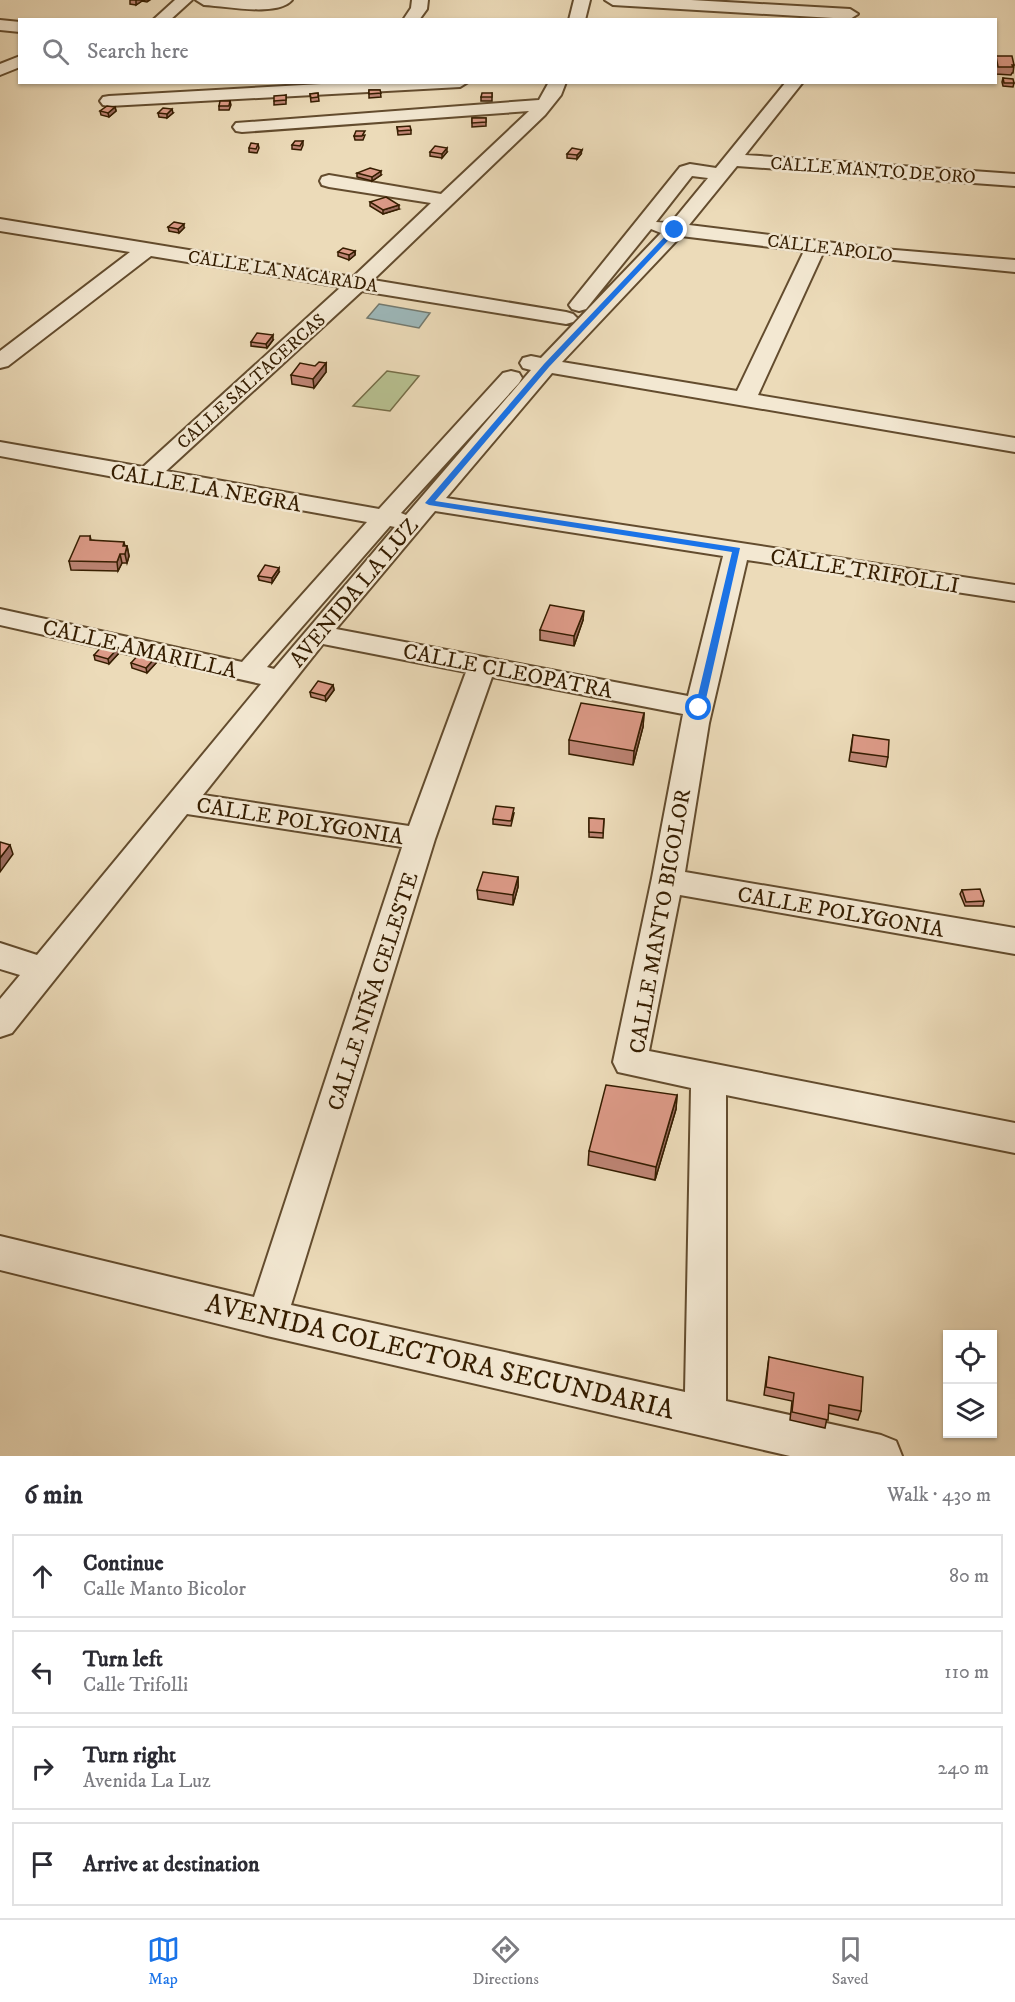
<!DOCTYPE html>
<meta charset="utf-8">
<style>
:root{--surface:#fff;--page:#f2f2f3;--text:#2b2b33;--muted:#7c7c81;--line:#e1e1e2;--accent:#1a73e8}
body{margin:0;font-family:"IM FELL DW Pica",serif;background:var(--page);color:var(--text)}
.controls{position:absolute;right:18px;bottom:18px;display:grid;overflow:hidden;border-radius:0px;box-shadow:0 2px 4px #0004}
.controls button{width:54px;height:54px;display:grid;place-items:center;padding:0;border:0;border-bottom:2px solid var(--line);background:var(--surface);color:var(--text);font:30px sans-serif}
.stop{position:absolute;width:18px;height:18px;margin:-14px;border:4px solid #1a73e8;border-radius:50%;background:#fff}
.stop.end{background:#1a73e8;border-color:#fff;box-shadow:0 2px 6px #0008}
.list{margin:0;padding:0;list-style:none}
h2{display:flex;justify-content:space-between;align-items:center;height:78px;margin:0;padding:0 24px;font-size:26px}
h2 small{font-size:20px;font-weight:400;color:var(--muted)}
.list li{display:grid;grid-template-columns:39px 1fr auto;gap:18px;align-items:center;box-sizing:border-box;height:84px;margin:0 12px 12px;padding:0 12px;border:2px solid var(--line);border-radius:0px}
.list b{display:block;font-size:22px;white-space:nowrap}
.list p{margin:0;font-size:20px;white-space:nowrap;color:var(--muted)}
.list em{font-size:20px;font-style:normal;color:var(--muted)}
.icon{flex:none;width:33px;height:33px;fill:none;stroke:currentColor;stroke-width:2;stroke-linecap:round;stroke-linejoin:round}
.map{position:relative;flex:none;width:1015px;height:1456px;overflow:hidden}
.search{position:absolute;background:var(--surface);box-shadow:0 2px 4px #0004;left:18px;right:18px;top:18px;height:66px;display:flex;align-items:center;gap:15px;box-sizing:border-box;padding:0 21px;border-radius:0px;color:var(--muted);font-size:22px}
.sheet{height:462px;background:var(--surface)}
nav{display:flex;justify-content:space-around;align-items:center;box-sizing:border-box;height:84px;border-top:2px solid var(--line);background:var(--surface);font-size:16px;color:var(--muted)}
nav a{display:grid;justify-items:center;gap:3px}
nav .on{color:var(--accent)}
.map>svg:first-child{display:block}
</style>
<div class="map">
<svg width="1015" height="1456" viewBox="0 0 1015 1456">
<rect width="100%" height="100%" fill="#ecdbb9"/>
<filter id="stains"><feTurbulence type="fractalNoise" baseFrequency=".00333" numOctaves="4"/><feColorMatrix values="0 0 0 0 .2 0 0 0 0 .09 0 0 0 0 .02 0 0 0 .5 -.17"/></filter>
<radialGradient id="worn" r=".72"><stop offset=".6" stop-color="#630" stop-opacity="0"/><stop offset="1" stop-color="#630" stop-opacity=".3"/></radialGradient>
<!-- green -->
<polygon fill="#b7c090" stroke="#766e48" stroke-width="1.5" points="387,371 419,376 390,411 353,406"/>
<!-- water -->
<polygon fill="#9db8ba" stroke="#737a70" stroke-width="1.5" points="379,304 430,313 419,328 367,318"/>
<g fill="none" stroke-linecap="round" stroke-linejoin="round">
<!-- minor casing -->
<g stroke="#634c2e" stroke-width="4">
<g id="minor">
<polygon points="175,0 192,0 170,20 153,20"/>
<path d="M196,0H292C278,17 225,6 204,5Z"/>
<polygon points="412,0 428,0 427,9 419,20 403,20 411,8"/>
<polygon points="574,0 590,0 585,20 569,20"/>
<polygon points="605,0 691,0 850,9 858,14 850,19 613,5"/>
<polygon points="0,20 20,22 20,32 0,30"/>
<polygon points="20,56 20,67 0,75 0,64"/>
<polygon points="357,82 468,82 460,87 109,106 103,105 100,101 103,97 109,96"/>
<path d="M549,82H566L561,95L545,115L373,280L566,312L573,314L577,318L573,322L566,324L362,291L166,471L379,509L503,373L511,371L519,373L522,378L519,383L401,513L406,515L531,370L523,368L520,363L523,358L531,356L541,358L661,233L651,229L586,309L579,311L572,309L569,305L572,301L680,167L690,164L716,168L786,82H803L745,155L1015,174V186L737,166L689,225L883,249L1015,260V272L823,253L758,395L1015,438V452L552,373L446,498L1015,585V601L747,560L709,723L685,872L1015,928V954L680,895L649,1051L1015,1123V1153L726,1095V1401L881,1435L896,1441L902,1456H790L267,1336L0,1270V1236L254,1297L402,847L187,814L12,1033L0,1037V999L20,975L0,969V943L37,955L261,684L0,625V609L242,662L367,522L151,483L146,484L136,481L0,456V442L143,467L341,287L151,256L8,366L0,368V351L130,252L0,231V219L353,277L431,203L329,187L322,185L320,181L322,177L329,175L441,194L529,111L242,132L236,131L233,127L236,123L539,100ZM692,176L708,178L671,223L656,222ZM681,236L804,251L737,391L562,362ZM435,511L723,556L688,696L336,629ZM390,526L395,527L274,669L267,667ZM323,644L466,672L409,826L203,795ZM492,677L683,714L652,878L613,1062L618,1072L691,1088L685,1392L291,1305L435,839Z"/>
</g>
</g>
<!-- minor -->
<use href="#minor" fill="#f3e8d2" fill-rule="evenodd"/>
</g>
<!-- wall -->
<g fill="#bd8474" stroke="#351d00" stroke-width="1.5">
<polygon points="130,0 150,0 147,2 142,1 136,5 130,4"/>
<polygon points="996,56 1014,65 1013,73 1012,73 1011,75 996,74"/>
<polygon points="1003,78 1014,83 1013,87 1003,86 1002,82"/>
<polygon points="369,90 380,90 381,97 369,98"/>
<polygon points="318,93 319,101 311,102 310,94"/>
<polygon points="492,93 492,101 481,101 481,97"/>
<polygon points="286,95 286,104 274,105 274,101"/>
<polygon points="230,101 231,105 229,110 219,110 219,106"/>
<polygon points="115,107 116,111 109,117 101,115 100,111"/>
<polygon points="158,113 173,113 167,118 159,117"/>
<polygon points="472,118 486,118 486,126 472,127"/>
<polygon points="397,127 411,130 411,134 398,135"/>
<polygon points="365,135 363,140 355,140 354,136"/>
<polygon points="303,141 303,145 301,150 292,149 292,145"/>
<polygon points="258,144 259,148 257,153 249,152 249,148"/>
<polygon points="430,152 447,152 442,158 430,156"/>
<polygon points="567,154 581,154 577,159 567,158"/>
<polygon points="357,173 381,175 372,181 357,177"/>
<polygon points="370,202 399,209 383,214 370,206"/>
<polygon points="168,227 184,228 179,233 169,231"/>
<polygon points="355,251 355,255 349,260 338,256 338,252"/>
<polygon points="273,340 267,348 251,346 251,342"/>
<polygon points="326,363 326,372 314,388 292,384 291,375"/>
<polygon points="90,536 91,540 127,546 129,556 127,563 122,563 118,571 71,570 69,561"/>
<polygon points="279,572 272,583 259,580 258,576"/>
<polygon points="583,620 574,646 540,640 540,630"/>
<polygon points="118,648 119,653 109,664 95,660 94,655"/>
<polygon points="155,658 156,663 147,673 132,668 131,663"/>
<polygon points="333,685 334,690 326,701 311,697 310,692"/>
<polygon points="644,713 643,727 633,765 569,754 569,740"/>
<polygon points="853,735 888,757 886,767 849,761"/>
<polygon points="514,813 511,826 493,824 493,819"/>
<polygon points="589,818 604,819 603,838 589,837"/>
<polygon points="518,877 518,887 513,905 478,899 477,890"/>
<polygon points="962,890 984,901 983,906 965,906 960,894"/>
<polygon points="677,1095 676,1109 655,1180 588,1165 589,1151"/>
<polygon points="769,1357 861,1411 858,1420 828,1413 825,1428 790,1420 792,1401 764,1395"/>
</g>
<!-- shaded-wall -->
<g fill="#9a6c5e" stroke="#351d00" stroke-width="1.5">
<polygon points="136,0 141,0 142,1 136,5"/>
<polygon points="115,107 116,111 109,117 108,113"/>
<polygon points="172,109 173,113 167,118 167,114"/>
<polygon points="447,148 447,152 442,158 442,154"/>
<polygon points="582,150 581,154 577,159 577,155"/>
<polygon points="381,171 381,175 372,181 372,177"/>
<polygon points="399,205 399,209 383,214 383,210"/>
<polygon points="184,224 184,228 179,233 178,229"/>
<polygon points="355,251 355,255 349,260 349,255"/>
<polygon points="273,335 273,340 267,348 266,344"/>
<polygon points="326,363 326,372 314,388 313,379"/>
<polygon points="124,542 126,551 127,546 129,556 127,563 123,546"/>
<polygon points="120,554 122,563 118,571 117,562"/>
<polygon points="279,568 279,572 272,583 272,578"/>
<polygon points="584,611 583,620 574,646 574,636"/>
<polygon points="118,648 119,653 109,664 108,659"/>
<polygon points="155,658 156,663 147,673 146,668"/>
<polygon points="333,685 334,690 326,701 325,696"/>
<polygon points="644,713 643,727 633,765 634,751"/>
<polygon points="10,845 13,854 0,872 0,858"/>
<polygon points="518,877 518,887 513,905 513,895"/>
<polygon points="677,1095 676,1109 655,1180 656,1167"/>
</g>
<!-- building -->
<g fill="#dc9a87" stroke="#351d00" stroke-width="1.5">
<polygon points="996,56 1012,56 1014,65 1012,65 1013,67 998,67"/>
<polygon points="1003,78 1013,79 1014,83 1004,83"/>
<polygon points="369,90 380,90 381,93 369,94"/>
<polygon points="318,93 318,97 311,98 310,94"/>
<polygon points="482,93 492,93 492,97 481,97"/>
<polygon points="286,95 286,100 274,101 274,96"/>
<polygon points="220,101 230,101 229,106 219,106"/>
<polygon points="107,106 115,107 108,113 100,111"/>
<polygon points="163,108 172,109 167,114 158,113"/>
<polygon points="472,118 486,118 486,122 472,123"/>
<polygon points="410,126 411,130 398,131 397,127"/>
<polygon points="356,131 365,131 362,136 354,136"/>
<polygon points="295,141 303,141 300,146 292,145"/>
<polygon points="251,143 258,144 256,149 249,148"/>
<polygon points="435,146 447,148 442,154 430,152"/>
<polygon points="572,148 582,150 577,155 567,154"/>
<polygon points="370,168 381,171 372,177 357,173"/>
<polygon points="386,197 399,205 383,210 370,202"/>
<polygon points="174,222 184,224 178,229 168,227"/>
<polygon points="343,248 355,251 349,255 338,252"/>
<polygon points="257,333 273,335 266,344 251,342"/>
<polygon points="319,362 326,363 313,379 291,375 300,363 315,366"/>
<polygon points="80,536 90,536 90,540 124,542 123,546 127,546 125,554 120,554 117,562 69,561"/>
<polygon points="265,565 279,568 272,578 258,576"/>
<polygon points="550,605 584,611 574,636 540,630"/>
<polygon points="104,644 118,648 108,659 94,655"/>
<polygon points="140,653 155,658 146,668 131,663"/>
<polygon points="318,681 333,685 325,696 310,692"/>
<polygon points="581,703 644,713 634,751 569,740"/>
<polygon points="853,735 889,740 888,757 851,752"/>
<polygon points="496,806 514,808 511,821 493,819"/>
<polygon points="589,818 604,819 603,833 589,832"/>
<polygon points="0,842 10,845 0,858"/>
<polygon points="483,872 518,877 513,895 477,890"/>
<polygon points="980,889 984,901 966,902 962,890"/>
<polygon points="606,1085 677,1095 656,1167 589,1151"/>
<polygon points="769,1357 863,1377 861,1411 829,1405 828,1420 792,1412 794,1393 766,1387"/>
</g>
<!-- route -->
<polygon fill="#1a73e8" points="672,229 678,230 549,367 435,501 740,548 704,708 699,711 695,708 732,552 429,505 425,503 544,364"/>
<g text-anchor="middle" stroke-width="5" stroke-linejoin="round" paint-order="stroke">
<!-- far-street labels -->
<g font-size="18" fill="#351d00" stroke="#f3e8d2">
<text transform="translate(873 170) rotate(4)" y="6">CALLE MANTO DE ORO</text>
<text transform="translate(830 248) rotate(7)" y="6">CALLE APOLO</text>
<text transform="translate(283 271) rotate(9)" y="6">CALLE LA NACARADA</text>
<text transform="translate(251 381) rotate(-42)" y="6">CALLE SALTACERCAS</text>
</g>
<!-- street labels -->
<g font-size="22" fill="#351d00" stroke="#f3e8d2">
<text transform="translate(206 487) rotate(10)" y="8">CALLE LA NEGRA</text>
<text transform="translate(865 570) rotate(9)" y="8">CALLE TRIFOLLI</text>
<text transform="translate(353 592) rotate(-50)" y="8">AVENIDA LA LUZ</text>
<text transform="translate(140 648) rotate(13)" y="8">CALLE AMARILLA</text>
<text transform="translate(508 670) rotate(11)" y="8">CALLE CLEOPATRA</text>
<text transform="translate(300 820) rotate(9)" y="8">CALLE POLYGONIA</text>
<text transform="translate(841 911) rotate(10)" y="8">CALLE POLYGONIA</text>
<text transform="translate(659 921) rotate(-80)" y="8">CALLE MANTO BICOLOR</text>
<text transform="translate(372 991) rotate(-72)" y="8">CALLE NIÑA CELESTE</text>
</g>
<!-- near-street labels -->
<g font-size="27" fill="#351d00" stroke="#f3e8d2">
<text transform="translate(440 1356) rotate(13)" y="9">AVENIDA COLECTORA SECUNDARIA</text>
</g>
</g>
<rect width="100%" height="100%" filter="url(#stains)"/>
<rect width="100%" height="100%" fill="url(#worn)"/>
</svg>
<div class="controls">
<button><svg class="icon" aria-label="locate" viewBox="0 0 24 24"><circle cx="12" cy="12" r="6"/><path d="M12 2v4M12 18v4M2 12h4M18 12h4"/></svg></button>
<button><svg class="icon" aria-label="layers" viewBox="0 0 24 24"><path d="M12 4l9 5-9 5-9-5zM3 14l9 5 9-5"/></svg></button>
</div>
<div class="stop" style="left:699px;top:708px"></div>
<div class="stop end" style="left:675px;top:230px"></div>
<div class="search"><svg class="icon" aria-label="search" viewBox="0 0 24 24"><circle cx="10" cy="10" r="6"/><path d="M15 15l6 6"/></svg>Search here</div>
</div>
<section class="sheet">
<h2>6 min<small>Walk · 430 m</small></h2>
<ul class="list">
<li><svg class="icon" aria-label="ahead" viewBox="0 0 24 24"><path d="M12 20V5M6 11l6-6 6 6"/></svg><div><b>Continue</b><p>Calle Manto Bicolor</p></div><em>80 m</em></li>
<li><svg class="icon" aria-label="left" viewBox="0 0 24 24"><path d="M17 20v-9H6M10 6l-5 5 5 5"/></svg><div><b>Turn left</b><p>Calle Trifolli</p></div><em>110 m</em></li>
<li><svg class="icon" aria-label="right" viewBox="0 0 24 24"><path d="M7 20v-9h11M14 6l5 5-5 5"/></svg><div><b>Turn right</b><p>Avenida La Luz</p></div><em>240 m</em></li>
<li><svg class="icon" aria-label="arrive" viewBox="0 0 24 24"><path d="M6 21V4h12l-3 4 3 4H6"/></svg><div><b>Arrive at destination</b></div></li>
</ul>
</section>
<nav>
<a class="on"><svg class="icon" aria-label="map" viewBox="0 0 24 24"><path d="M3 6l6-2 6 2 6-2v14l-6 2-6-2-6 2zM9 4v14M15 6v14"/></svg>Map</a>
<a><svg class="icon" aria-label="directions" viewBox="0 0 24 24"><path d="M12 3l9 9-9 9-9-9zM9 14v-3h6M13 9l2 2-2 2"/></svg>Directions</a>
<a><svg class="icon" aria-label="saved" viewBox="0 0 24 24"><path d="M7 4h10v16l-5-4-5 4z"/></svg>Saved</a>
</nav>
